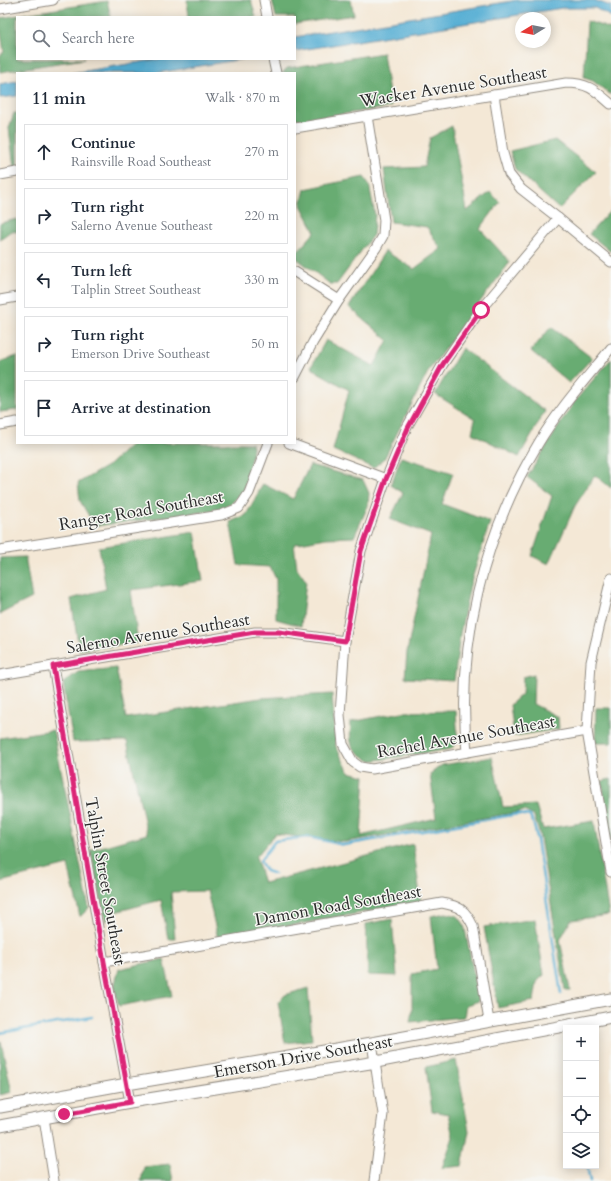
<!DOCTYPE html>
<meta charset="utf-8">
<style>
:root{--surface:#fff;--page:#f6f6f7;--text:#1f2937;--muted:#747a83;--line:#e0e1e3}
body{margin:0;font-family:Cardo,serif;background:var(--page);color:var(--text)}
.controls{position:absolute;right:12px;bottom:12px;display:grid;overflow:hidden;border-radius:0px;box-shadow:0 2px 10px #0003}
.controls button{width:36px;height:36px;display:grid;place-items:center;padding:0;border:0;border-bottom:1px solid var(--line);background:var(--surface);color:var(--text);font:20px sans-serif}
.compass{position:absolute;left:515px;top:12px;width:36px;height:36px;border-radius:50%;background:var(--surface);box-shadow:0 2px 10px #0003;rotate:260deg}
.stop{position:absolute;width:12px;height:12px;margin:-9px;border:3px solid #db2777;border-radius:50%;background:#fff}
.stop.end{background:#db2777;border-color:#fff;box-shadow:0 1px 4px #0008}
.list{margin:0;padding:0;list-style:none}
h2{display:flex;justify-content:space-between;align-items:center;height:52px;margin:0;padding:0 16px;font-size:17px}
h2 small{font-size:13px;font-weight:400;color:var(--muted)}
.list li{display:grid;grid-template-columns:26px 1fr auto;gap:12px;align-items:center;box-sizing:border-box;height:56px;margin:0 8px 8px;padding:0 8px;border:1px solid var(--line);border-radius:0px}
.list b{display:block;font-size:15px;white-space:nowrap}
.list p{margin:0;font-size:13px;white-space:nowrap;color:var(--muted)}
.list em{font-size:13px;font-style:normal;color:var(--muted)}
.icon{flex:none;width:22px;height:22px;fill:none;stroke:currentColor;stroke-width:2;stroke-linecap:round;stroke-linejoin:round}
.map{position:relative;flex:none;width:611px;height:1181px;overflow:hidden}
.search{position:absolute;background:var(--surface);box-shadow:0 2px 10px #0003;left:16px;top:16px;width:280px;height:44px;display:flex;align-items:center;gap:10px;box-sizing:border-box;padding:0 14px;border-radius:0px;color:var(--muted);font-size:15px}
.panel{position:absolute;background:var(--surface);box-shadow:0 2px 10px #0003;left:16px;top:72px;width:280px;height:372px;border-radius:0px}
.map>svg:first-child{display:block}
</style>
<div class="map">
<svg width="611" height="1181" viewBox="0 0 611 1181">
<rect width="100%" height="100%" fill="#f6f6f2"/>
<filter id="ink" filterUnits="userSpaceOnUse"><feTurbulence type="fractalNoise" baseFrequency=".025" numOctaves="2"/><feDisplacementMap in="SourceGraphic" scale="8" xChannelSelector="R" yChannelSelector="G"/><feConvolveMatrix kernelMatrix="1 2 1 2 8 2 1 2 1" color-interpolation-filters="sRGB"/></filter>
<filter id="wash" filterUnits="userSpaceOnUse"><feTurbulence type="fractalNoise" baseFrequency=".012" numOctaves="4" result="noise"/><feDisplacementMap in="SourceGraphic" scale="16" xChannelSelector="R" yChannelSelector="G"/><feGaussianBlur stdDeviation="0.9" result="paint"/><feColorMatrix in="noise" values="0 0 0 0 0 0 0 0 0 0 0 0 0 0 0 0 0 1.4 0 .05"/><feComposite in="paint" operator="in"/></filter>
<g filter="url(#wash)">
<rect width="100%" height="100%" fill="#f4e8d6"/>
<!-- forest -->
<g fill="#67ac72" stroke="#496c4e">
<polygon points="187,0 251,0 256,17 189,17"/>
<polygon points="272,0 351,0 354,15 295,24 295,17 276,17"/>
<polygon points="107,1 111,17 17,17 17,59 84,59 0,72 0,55 4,52 0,27 0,18"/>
<polygon points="587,21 611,29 611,95 593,81 584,78"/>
<polygon points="383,53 391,107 304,120 295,118 295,73 282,73 287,68"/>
<polygon points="14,113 17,113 17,167 14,167 9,128"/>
<polygon points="452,126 467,211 490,192 500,202 480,229 510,262 429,370 384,459 373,468 333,450 349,390 316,371 311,367 326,340 374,366 388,340 349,307 385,251 414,269 441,249 427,227 391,222 384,169 424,167 430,138"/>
<polygon points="555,140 596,172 559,209 515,169 510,151"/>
<polygon points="364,177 369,184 375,215 373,235 337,284 330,284 295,257 295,254 315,232 301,205 305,189"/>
<polygon points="611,210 611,252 589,234"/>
<polygon points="17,219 17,232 11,231 0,239 0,224 1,223"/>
<polygon points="551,327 592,358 569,383 531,351"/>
<polygon points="462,348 545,411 519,457 472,433 475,419 435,394"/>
<polygon points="17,356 17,410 0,412 0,362"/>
<polygon points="611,359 611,488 595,475 575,506 549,564 532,556 552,496 527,477 574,402"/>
<polygon points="133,443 252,443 253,448 244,491 232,503 219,510 95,526 80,501 78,483 109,465"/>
<polygon points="401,457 453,473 442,504 490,522 470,585 460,634 454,681 405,678 407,652 431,535 390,519 403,493 391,485"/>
<polygon points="310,465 363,480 369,493 368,506 354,537 326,538 294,544 297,568 306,581 301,626 276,619 276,579 270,567 238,565 230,522 246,515 263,484 293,499"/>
<polygon points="195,532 203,581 131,590 138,643 79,650 71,599 106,589 99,547"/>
<polygon points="25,557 32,598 0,614 0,558"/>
<polygon points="116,668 126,718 261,698 332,694 336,747 349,772 365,776 361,836 436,818 430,774 442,765 492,757 503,807 536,805 543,829 594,821 609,915 571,920 560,940 570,990 565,990 539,832 534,816 524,811 345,842 275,834 256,857 264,883 413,844 421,902 218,939 207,891 171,892 175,939 168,939 161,900 115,912 106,922 90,850 147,834 127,741 73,742 63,683 78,672"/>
<polygon points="534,674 533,704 558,717 559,729 514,736 510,705 522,694 523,677"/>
<polygon points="596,708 611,708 611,743 595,743"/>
<path d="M456,711L458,742L451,749L370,761C350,748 349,746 351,722L402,712Z"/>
<polygon points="53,730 89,908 80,917 68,865 0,882 0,738"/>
<polygon points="611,779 611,846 602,781"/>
<polygon points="446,913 458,916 464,924 479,1001 466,1005 464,1017 410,1022 412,1011 412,974 437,969 431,916"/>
<polygon points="392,919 397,976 368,975 366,924"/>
<polygon points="535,919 544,975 537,982 534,1001 498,1008 484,927"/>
<polygon points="164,959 172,996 119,1006 114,987 119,969"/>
<polygon points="308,988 312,1040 285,1043 278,1002 285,995"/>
<polygon points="0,1042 1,1042 12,1092 0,1095"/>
<polygon points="456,1060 469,1131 462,1166 442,1168 453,1137 448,1114 432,1111 426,1067"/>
<polygon points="170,1164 173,1181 141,1181 144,1167"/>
</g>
<!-- water -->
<g fill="#57afd4" stroke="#416d80">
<polygon points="518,0 594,0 611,6 611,17 595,8 562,8 295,51 295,37"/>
<polygon points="159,59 243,59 157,73 72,73"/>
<polygon points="17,81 17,96 0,98 0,84"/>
</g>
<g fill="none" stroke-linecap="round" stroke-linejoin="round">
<!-- stream -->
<g stroke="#57afd4" stroke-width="2.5">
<polyline points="275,874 266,871 260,861 275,841 308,837 344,845 518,814 530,816 533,822 536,833 561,994"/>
<polyline points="0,1033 92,1017"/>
<polyline points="566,1044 566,1045"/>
<polyline points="587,1166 590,1181"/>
</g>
</g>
</g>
<g filter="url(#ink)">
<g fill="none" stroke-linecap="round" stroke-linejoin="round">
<!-- minor casing -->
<g stroke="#908a80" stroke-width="11">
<g id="minor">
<polyline points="264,0 267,17"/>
<polyline points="0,9 53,0"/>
<polyline points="273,59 276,73"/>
<polyline points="494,95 503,153 509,174 521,189 558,218 611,262"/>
<path d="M295,128L566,83C588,83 595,90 611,104"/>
<polyline points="0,175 17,172"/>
<polyline points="558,218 481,309 443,364 407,427 386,479 361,551 345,641 340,715 343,744 353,762 360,767 372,769 587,731"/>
<polyline points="295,272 339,300"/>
<polyline points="0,300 17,297"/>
<polyline points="295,377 313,342 339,300 376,248 383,236 384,220 367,116"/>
<polyline points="0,425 17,422"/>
<polyline points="289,443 386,479"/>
<polyline points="0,550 221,515 239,508 249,493 268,443"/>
<polyline points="611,578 591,662 587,731 611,872"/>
<polyline points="53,666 104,962 130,1102"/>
<polyline points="0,675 255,632 279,632 345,641"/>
<path d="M467,752C456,646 483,536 538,444C558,410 586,379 611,348"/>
<path d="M104,962L442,903C459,906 465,909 473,926L489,1021"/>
<polyline points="372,1043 383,1114 374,1181"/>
<polyline points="44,1118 54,1181"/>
</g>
</g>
<!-- tertiary casing -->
<g stroke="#908a80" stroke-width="13">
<g id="tertiary">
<polyline points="0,1107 127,1084 372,1043 611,999"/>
<polyline points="0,1126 130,1102 376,1062 611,1017"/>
</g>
</g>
<!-- minor -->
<use href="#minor" stroke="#fff" stroke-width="9"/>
<!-- tertiary -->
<use href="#tertiary" stroke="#fff" stroke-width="11"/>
</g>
</g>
<g fill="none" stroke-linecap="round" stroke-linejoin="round" filter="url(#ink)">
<!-- route -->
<polyline stroke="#db2777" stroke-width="5" points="64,1114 130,1102 104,962 53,666 255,632 279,632 345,641 361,551 386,479 408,428 443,364 481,310"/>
</g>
<g text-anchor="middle" stroke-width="3" stroke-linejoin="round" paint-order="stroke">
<!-- street labels -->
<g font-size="17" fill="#2b2b2b" stroke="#f6f6f2">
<text transform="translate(453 86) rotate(-9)" y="6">Wacker Avenue Southeast</text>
<text transform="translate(141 510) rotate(-10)" y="6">Ranger Road Southeast</text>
<text transform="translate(158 633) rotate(-9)" y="6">Salerno Avenue Southeast</text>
<text transform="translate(466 736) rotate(-10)" y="6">Rachel Avenue Southeast</text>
<text transform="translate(106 881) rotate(80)" y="6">Talplin Street Southeast</text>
<text transform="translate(338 905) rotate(-10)" y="6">Damon Road Southeast</text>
<text transform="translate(303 1056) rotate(-10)" y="6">Emerson Drive Southeast</text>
</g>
</g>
</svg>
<div class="controls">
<button>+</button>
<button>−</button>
<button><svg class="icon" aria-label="locate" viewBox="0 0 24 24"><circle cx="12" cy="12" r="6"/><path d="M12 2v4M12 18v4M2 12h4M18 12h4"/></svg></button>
<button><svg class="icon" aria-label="layers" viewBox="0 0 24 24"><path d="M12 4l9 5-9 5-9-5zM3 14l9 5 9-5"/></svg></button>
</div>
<svg class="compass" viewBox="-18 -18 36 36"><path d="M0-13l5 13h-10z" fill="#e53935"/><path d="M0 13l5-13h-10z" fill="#747a83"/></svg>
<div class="stop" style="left:481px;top:310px"></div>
<div class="stop end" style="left:64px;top:1114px"></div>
<div class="search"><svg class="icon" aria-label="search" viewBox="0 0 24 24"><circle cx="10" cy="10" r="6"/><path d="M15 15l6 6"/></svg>Search here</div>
<section class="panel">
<h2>11 min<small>Walk · 870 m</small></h2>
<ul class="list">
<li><svg class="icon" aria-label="ahead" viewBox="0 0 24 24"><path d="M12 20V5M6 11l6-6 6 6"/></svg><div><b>Continue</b><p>Rainsville Road Southeast</p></div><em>270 m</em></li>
<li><svg class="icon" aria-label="right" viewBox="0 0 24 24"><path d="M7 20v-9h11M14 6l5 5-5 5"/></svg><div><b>Turn right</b><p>Salerno Avenue Southeast</p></div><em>220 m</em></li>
<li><svg class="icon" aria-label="left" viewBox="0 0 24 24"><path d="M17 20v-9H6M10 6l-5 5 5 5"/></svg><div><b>Turn left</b><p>Talplin Street Southeast</p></div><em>330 m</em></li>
<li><svg class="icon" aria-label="right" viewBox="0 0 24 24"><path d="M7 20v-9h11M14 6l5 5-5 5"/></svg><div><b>Turn right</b><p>Emerson Drive Southeast</p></div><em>50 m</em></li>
<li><svg class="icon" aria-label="arrive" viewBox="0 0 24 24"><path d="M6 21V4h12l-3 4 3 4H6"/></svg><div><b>Arrive at destination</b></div></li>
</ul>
</section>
</div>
